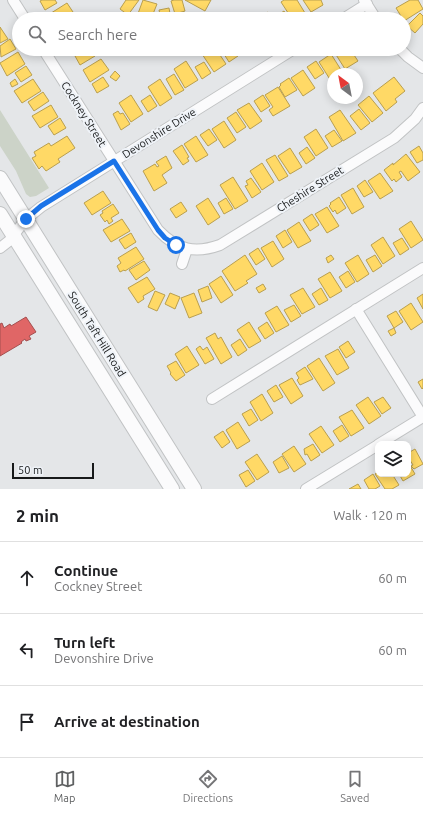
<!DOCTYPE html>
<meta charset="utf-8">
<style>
:root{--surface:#fff;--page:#f2f2f2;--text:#202124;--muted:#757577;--line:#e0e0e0;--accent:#5f6162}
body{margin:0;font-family:Ubuntu,sans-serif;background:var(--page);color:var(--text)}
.controls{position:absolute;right:12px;bottom:12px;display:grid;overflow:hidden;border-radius:8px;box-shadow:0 2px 10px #0003}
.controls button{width:36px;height:36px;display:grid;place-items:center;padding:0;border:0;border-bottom:1px solid var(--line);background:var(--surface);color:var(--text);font:20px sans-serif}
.compass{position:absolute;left:327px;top:68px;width:36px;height:36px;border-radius:50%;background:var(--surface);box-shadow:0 2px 10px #0003;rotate:328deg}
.scale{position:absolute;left:12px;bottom:10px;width:82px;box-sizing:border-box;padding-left:4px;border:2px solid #17191a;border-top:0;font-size:11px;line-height:14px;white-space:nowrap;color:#17191a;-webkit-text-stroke:3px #eff3f8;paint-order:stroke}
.stop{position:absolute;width:12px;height:12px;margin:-9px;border:3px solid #1a73e8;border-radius:50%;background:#fff}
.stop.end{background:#1a73e8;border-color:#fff;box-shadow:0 1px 4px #0008}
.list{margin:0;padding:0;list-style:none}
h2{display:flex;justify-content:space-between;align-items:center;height:52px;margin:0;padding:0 16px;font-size:17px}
h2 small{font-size:13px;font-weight:400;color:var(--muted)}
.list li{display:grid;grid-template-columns:26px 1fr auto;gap:12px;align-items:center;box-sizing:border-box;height:72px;padding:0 16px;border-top:1px solid var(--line)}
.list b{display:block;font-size:15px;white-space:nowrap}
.list p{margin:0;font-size:13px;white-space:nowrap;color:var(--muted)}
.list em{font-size:13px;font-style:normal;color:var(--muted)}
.icon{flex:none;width:22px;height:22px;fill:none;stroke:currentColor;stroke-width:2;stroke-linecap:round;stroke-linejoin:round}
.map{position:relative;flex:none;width:423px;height:489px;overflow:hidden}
.search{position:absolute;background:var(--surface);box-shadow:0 2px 10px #0003;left:12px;right:12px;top:12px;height:44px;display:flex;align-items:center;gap:10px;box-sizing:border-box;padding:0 14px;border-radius:22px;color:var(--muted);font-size:15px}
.sheet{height:268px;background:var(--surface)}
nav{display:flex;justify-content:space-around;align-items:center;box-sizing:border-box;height:56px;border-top:1px solid var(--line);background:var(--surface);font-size:11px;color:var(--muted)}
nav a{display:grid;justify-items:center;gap:2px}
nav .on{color:var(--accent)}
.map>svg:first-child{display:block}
</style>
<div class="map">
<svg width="423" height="489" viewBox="0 0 423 489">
<rect width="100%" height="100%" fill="#e4e6e8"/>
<!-- green -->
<polygon fill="#ccd3c8" points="0,110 49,188 36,196 30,197 26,194 16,171 0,146"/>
<!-- homes -->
<g fill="#ffd966" stroke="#b99f4f">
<polygon points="42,0 55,0 57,3 45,10 40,1"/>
<polygon points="126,0 139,0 128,15 120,9"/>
<polygon points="143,0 157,4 151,19 136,19"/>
<polygon points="174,0 182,0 185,11 175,14 171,1"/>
<polygon points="185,0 211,0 205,11"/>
<polygon points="284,0 297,0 305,13 296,19 292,19 281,2"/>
<polygon points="303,0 321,0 323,5 311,12"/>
<polygon points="410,0 418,0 423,9 404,21 396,8"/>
<polygon points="67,3 75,15 69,19 51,19 48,15"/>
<polygon points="169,8 171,19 161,19 159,10"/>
<polygon points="284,11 289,19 277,19 275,17"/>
<polygon points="268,12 272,19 257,19"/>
<polygon points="420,13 423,16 423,24 415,33 407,26"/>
<polygon points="0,27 8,39 0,43"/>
<polygon points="10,39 16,49 1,57 0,46"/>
<polygon points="86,49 90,49 95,56 80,65 75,56"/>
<polygon points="209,49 216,49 226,64 214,72 202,54"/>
<polygon points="224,49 234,49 238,56 229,62 222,51"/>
<polygon points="236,49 247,49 240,54"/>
<polygon points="335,49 350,49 358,61 345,69 333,50"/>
<polygon points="18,52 25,64 7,76 0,63"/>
<polygon points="331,54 343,73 333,74 333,80 331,81 319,62"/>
<polygon points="101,59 109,70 90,82 83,70"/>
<polygon points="186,61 198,80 185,88 174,69"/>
<polygon points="316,61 324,73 315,79 307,67"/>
<polygon points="204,62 211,73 202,79 195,67"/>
<polygon points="26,66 32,75 21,82 15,73"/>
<polygon points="303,70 315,88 303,96 291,78"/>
<polygon points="115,71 120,76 116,81 110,77"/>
<polygon points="174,74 184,90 175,95 166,79"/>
<polygon points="103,77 109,86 97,93 92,84"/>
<polygon points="394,77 405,91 395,99 397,102 386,111 373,93"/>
<polygon points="289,78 297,90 285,97 279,87 281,85 280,84"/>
<polygon points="15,79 18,84 12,87 10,83"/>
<polygon points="33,79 41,91 22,103 14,91"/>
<polygon points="160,79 172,98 160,106 148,87"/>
<polygon points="278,87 290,106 273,116 269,110 273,107 265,95"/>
<polygon points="43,92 49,101 34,111 28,102"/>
<polygon points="131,95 143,114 131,122 119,103"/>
<polygon points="150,95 157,106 148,112 141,101"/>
<polygon points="263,95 270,106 261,112 254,101"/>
<polygon points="369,96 383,113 372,122 358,105"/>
<polygon points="249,103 262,121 250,129 237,110"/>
<polygon points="51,105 58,117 40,128 32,116"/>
<polygon points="359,109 370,123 361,130 350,116"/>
<polygon points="340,110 356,133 343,141 329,117"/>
<polygon points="118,111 120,114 123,113 130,124 121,130 113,114"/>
<polygon points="236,112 246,127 237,133 227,118"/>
<polygon points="60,118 66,128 54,135 48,126"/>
<polygon points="224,121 236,140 224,148 212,129"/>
<polygon points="209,129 217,140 208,146 200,135"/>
<polygon points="316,129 328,148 316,156 304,137"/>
<polygon points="334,130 342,141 332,147 325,136"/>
<polygon points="67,136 75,148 58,159 60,162 46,171 42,166 39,169 32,158 36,156 34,152 49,143 51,146"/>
<polygon points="196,136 208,155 196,162 184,144"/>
<polygon points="182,145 189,157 187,158 189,161 183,165 173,151"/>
<polygon points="419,146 423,153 423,160 417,163 410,152"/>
<polygon points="307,147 315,158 306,164 299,153"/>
<polygon points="290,148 302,167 290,174 278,156"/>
<polygon points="406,154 420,172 408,181 401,171 399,172 402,177 396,182 394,179 392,181 384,170 393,163 393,165"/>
<polygon points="275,155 288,176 279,181 266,160"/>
<polygon points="166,156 172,168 162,175 167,183 154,191 143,171 155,164 157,167 159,166 156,162"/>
<polygon points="262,163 274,182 262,190 250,171"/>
<polygon points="380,173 393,191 380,199 368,181"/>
<polygon points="233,177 248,201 235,209 220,185"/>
<polygon points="251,178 261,192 252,198 245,186 248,185 246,181"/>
<polygon points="365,180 373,192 364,197 357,186"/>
<polygon points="353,188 364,207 352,214 341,195"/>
<polygon points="103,191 111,203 92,215 84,203"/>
<polygon points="339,197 346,208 337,214 335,210 333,212 329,206 331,204 330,203"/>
<polygon points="208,198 220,217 208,225 196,206"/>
<polygon points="226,198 233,209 224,214 218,203"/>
<polygon points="181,202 187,211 176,218 170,209"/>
<polygon points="113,204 119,213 111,218 113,221 109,224 107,220 105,222 100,215 103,213 102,211"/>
<polygon points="327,207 339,226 327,233 315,214"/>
<polygon points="312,214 319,225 310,231 303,220"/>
<polygon points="122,219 130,231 111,242 103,230"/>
<polygon points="411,221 423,240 411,248 399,229"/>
<polygon points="299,222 311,241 298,248 287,230"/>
<polygon points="285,230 292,242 283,248 276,236"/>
<polygon points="131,233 136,242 125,249 119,240"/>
<polygon points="383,237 395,256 383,264 371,245"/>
<polygon points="402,238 409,249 400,255 393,243"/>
<polygon points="273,241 284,259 272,267 261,248"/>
<polygon points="136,247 144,259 125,271 124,270 120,272 117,266 121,263 118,258"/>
<polygon points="258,248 265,259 256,265 249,254"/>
<polygon points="245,255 257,274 246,281 248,283 235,291 222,271"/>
<polygon points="331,255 334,259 328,263 326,258"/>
<polygon points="358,255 369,274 357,282 345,263"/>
<polygon points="375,255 382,266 373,272 366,260"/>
<polygon points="144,261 150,270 136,280 129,270"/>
<polygon points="348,271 355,282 346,288 339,277"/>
<polygon points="330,272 342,291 330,298 318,279"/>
<polygon points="221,276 233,295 221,303 209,284"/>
<polygon points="147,277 155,289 143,296 144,299 138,303 128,288"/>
<polygon points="263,284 266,289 259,293 256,288"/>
<polygon points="208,286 212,298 202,302 198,290"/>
<polygon points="303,288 315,307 302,314 290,295"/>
<polygon points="321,288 328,300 319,305 312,294"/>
<polygon points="155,291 165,295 157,311 148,307"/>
<polygon points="170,293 180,297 175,309 165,304"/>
<polygon points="194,293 202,313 189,318 181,298"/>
<polygon points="423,294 423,309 417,298"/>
<polygon points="411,303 423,322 411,330 399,311"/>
<polygon points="294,305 301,316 291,322 284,310"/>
<polygon points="277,306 289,325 276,332 265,313"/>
<polygon points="396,311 403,322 394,328 387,316"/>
<polygon points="249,322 261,341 249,348 237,330"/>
<polygon points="267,322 274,333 265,339 258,328"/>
<polygon points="394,328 396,333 391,336 388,331"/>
<polygon points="215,333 218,339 221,337 232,357 221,364 206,338"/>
<polygon points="240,339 247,350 238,356 231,345"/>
<polygon points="348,341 355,352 346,358 339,347"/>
<polygon points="187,346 199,365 186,373 175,354"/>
<polygon points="200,346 203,350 207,347 214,359 205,364 196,349"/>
<polygon points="338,349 349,368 337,375 325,356"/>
<polygon points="319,358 335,383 323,391 307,366"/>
<polygon points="176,361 185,375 176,381 170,374 171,373 167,366"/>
<polygon points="305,367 313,379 300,385 297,380 299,378 296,373"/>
<polygon points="292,378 303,396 291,404 279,385"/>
<polygon points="423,379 423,388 422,389 418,382"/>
<polygon points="276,385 283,397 274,402 267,391"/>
<polygon points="262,394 273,413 261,421 250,402"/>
<polygon points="368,397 381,416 369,424 356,405"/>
<polygon points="383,397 391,408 382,414 374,402"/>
<polygon points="251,409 258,420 249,426 242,414"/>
<polygon points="352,410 364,428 351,436 339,417"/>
<polygon points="238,422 250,441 237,449 226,430"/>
<polygon points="342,425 349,436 340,442 333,431"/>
<polygon points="321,426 334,445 322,453 309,434"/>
<polygon points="223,431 230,442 222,448 214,437"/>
<polygon points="313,444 320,455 311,461 307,454 305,455 304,449"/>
<polygon points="294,446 306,464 294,472 282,454"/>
<polygon points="415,449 423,464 414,469 411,466 413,465 408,457 408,453"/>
<polygon points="257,454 269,472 257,480 245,462"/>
<polygon points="282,456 289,468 279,473 273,462"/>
<polygon points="408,462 415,474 403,481 399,474 408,474"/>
<polygon points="248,470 255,481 246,487 239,475"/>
<polygon points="378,472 378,474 392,474 399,485 392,489 385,489 375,474"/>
<polygon points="373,474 380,486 375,489 369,489 364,480"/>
<polygon points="358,484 361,489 349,489"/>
</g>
<!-- shops -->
<polygon fill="#e06666" stroke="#a44f4f" points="26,317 36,332 29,336 31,339 26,341 25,339 21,342 22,343 0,356 0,324 2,323 4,328 10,324 11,326"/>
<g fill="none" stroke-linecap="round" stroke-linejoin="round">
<!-- street casing -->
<g stroke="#c1c3c4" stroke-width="12">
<g id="street">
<polyline points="13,0 25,19"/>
<polyline points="364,0 376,19"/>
<polyline points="343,19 367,4"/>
<path d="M43,49L158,230C177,250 195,254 220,245L394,138L415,119L423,108"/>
<polyline points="400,49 408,57 423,68"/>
<polyline points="0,248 9,241 26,219 41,207 294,49"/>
<polyline points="182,264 187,249"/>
<polyline points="356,309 423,417"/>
<polyline points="212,399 423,268"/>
<polyline points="379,444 423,417"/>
<polyline points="306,489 378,445"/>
</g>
</g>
<!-- secondary casing -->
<g stroke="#c1c3c4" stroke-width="16">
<g id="secondary">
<polyline points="0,178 194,489"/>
<polyline points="0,214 172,489"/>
</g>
</g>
<!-- street -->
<use href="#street" stroke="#fbfbfc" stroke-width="10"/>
<!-- secondary -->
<use href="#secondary" stroke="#fbfbfc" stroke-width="14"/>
</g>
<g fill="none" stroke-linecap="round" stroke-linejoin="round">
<!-- route -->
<polyline stroke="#1a73e8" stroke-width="5" points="26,219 41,206 114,161 158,230 165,238 176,245"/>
</g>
<g text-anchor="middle" stroke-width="4" stroke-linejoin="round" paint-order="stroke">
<!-- street labels -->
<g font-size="11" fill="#17191a" stroke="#eff3f8">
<text transform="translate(84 114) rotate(58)" y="4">Cockney Street</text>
<text transform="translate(159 133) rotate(-32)" y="4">Devonshire Drive</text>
<text transform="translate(310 189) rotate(-32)" y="4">Cheshire Street</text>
<text transform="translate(97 334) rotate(58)" y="4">South Taft Hill Road</text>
</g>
</g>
</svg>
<div class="controls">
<button><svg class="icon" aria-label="layers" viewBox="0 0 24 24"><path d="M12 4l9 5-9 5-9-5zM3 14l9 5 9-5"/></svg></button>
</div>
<svg class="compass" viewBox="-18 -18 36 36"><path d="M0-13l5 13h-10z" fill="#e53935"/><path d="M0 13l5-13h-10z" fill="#757577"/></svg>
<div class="scale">50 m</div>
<div class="stop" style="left:176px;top:245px"></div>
<div class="stop end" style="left:26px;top:219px"></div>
<div class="search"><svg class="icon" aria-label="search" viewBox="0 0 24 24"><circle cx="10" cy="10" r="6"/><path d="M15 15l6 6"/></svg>Search here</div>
</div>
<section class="sheet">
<h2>2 min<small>Walk · 120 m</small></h2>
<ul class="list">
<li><svg class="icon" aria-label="ahead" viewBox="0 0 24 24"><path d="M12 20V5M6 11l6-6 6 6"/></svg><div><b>Continue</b><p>Cockney Street</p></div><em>60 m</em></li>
<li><svg class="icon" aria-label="left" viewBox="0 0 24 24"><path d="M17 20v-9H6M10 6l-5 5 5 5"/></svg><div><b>Turn left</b><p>Devonshire Drive</p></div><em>60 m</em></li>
<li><svg class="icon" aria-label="arrive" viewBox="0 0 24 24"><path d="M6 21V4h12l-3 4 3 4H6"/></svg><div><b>Arrive at destination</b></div></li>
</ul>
</section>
<nav>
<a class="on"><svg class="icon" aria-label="map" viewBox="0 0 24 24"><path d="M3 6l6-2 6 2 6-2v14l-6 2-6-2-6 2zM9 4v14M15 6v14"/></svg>Map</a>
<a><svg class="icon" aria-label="directions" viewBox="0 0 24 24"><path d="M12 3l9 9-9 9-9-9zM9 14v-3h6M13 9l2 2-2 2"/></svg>Directions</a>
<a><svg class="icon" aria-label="saved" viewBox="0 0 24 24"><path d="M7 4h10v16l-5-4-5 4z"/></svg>Saved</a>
</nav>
